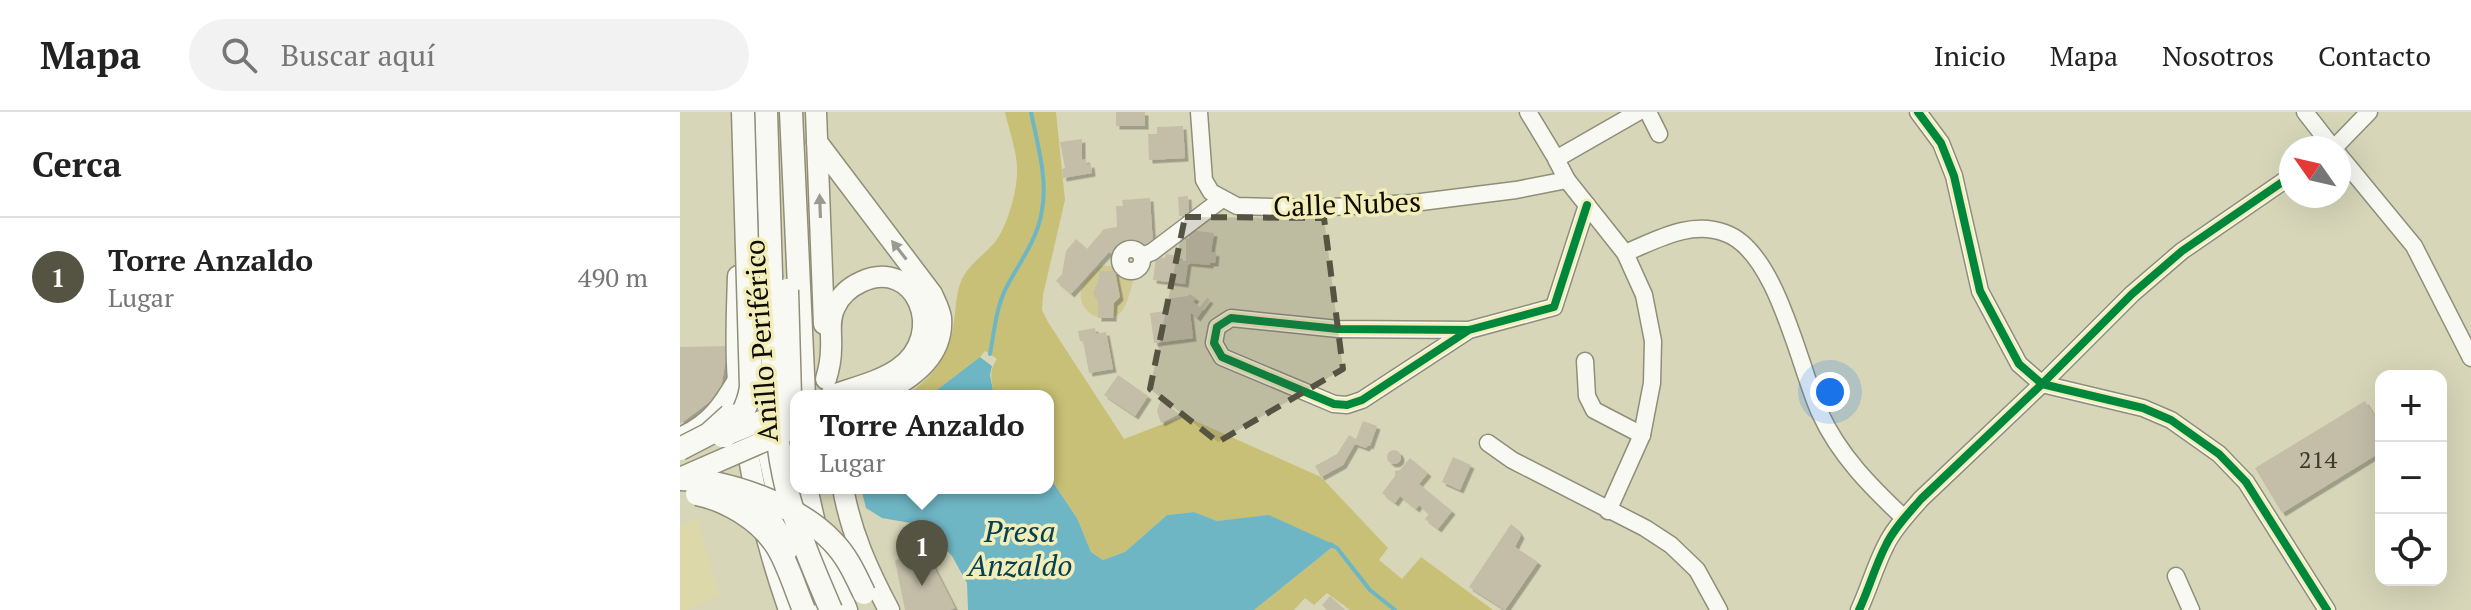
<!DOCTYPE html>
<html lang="es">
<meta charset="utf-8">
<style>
:root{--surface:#fff;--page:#f2f2f2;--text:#222;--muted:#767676;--line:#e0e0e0;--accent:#555341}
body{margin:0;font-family:"PT Serif",serif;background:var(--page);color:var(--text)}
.controls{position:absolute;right:24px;bottom:24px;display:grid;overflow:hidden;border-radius:16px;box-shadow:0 8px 32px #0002}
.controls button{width:72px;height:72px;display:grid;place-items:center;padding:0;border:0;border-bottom:2px solid var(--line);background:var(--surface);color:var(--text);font:40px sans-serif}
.compass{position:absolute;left:1599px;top:24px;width:72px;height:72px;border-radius:50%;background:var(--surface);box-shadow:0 8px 32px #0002;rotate:304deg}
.you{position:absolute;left:1150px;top:280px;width:28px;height:28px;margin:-20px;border:6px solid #fff;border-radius:50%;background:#1a73e8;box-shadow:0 0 0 12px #1a73e833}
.badge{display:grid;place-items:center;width:52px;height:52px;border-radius:50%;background:var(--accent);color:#fff;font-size:26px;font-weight:700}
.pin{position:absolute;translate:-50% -66px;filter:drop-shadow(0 2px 4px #0008)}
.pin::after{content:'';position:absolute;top:42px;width:28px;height:24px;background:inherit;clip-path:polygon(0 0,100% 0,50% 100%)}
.popup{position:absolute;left:110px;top:278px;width:264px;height:104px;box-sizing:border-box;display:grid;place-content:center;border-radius:16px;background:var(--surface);filter:drop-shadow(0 2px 6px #0005);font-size:26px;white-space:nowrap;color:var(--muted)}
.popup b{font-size:30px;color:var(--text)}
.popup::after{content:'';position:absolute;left:50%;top:100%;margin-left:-16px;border:16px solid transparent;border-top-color:var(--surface)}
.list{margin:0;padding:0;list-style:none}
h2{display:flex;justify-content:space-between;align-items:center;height:104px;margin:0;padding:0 32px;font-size:34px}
h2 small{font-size:26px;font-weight:400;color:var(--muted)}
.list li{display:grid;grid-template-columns:52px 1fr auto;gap:24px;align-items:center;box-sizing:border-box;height:120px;padding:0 32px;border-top:2px solid var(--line)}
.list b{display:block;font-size:30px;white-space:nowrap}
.list p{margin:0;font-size:26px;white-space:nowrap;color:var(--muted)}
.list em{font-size:26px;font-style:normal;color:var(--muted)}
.icon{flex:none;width:44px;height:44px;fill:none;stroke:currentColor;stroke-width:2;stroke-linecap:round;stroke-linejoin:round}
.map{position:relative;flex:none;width:1791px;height:498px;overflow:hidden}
header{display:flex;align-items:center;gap:48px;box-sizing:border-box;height:112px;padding:0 40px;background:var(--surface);border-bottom:2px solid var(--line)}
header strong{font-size:38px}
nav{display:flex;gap:44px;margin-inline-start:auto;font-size:28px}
.search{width:560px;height:72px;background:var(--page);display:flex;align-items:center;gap:20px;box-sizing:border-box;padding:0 28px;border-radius:44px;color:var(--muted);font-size:30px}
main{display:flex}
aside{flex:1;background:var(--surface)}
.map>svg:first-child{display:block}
</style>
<header>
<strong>Mapa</strong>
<div class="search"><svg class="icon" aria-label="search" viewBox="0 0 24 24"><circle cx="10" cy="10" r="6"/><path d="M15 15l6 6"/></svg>Buscar aquí</div>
<nav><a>Inicio</a><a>Mapa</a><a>Nosotros</a><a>Contacto</a></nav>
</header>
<main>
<aside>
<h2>Cerca<small></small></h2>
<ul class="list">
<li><span class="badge">1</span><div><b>Torre Anzaldo</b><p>Lugar</p></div><em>490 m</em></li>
</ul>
</aside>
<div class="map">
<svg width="1791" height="498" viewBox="0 0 1791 498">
<defs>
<filter id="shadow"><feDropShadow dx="3.5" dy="3.5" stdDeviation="0" flood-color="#0004"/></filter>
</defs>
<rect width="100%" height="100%" fill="#d8d6b9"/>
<!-- built -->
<polygon fill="#dcd8aa" points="17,407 39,483 8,498 0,498 0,415"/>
<!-- green -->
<path fill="#d0ca92" d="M420,154H435L442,163L454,165C452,174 447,194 441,200C426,215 398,202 401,180C402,169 413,162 420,154Z"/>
<!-- forest -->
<path fill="#c8c076" d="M325,0H376L385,88L363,183L362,198L368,210L444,327L504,304L641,365L708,436L699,448L722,467L741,445L813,498H670L647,481L634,493L625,486L614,498H574L655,433L589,404L537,409L514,400L487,403L445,440L423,448L411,440L397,406L368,363V284H314C312,270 308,259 317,247L305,239L300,245L249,284H226C252,266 271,242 274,209C276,195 276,180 282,167C290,151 304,143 315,130C327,115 337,80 337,60C338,42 329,19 325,0Z"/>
<!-- water -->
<g fill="#6fb6c5">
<polygon points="300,245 312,254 310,263 314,284 249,284"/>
<polygon points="368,363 397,406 411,440 423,448 445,440 487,403 514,400 537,409 589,403 655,433 574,498 288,498 287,471 272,444 242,413 202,406 186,396 181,376 368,376"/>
</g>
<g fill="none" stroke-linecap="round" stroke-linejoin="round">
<!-- stream -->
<g stroke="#6fb6c5" stroke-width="4">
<path d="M310,242C314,221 316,196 326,176C339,151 358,127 362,98C368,66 357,31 351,0"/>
<polyline points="650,432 657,436 690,478 715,498"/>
</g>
</g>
<!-- building -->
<g fill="#c4bea9" filter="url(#shadow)">
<rect x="436" y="0" width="29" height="14"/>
<polygon points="503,14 505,46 469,48 468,22 477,22 477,15"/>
<polygon points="402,27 402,48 406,47 407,53 411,52 412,61 383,66 382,57 385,56 380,30"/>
<polygon points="508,84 509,104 499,104 498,85"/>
<polygon points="470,86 473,133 439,135 439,141 433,143 429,140 391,182 376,169 382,162 386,139 396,127 407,137 424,117 437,115 436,94 443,94 442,88"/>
<polygon points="510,118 534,121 531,140 536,141 535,151 530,151 530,153 508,151 505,172 473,168 476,145 485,146 486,142 499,144 498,148 506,149 506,126 509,127"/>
<polygon points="419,159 435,159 440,185 434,191 433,206 418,206 418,191 413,181 419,166"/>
<polygon points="510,182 516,186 513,190 520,195 527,186 530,188 517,206 510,200 513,226 474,231 470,201 486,199 485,187 508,184"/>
<polygon points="415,216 416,222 426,220 433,257 409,261 403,229 400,229 398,219"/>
<polygon points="48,234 40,282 0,312 0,235"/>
<polygon points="438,263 468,284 455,304 424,283"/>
<polygon points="481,287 499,302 481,311 477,299"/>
<polygon points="1685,289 1701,314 1701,340 1602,401 1575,356"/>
<polygon points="683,309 697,314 690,334 688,333 686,336 675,332 663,353 641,365 635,354 657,342 669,323 676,327"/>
<circle cx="714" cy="345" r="7"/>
<polygon points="773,345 791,353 780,378 762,370"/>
<polygon points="730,346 748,361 739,372 772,399 758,417 745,407 749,402 739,393 736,397 720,384 715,391 702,381 715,364 715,359 720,358"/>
<polygon points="831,412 837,417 841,423 835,435 858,450 825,498 789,475"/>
<polygon points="235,435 246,451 251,449 275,496 270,498 225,498 215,449"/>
<polygon points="650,484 665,498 647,498 642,493"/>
</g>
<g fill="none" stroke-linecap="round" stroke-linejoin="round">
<!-- minor casing -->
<g stroke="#908e78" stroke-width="19">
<g id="minor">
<polyline points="519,0 524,68 531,80 557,94 630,96 733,91 836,78 887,68"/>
<polyline points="848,0 874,43"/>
<polyline points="968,0 979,22"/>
<polyline points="1238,0 1261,31 1274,64 1300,179 1339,252 1362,272 1463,296 1491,308 1539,342 1566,370 1647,498"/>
<polyline points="1625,0 1653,36"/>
<polyline points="1654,36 1689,0"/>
<polyline points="1659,43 1734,134 1791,246"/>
<circle cx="451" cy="148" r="11"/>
<path d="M945,141C977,128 1010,108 1045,121C1097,139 1119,255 1140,301C1159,343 1191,375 1224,406"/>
<polyline points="462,144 472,140 542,87"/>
<polyline points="789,218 682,288 667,293 654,292 542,245 534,231 537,215 551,206 658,217 789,218 874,195 907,93"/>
<polyline points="905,249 907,284 914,298 962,323"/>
<polyline points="808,331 832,348 965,416 991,433 1017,458 1039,498"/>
<polyline points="928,399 962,323 972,271 973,229 964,183 945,141 887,68 876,47 958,0"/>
<polyline points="1496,464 1511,498"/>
<path d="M1179,498C1189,477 1195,454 1206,433C1214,416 1229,401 1241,387L1362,272L1452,182L1502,139L1611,64"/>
</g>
</g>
<!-- major casing -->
<g stroke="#908e78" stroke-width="23">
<g id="major">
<polyline points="136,0 144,212"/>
<path d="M137,30L252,182C255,189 260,198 261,206C264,247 227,270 195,284"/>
<path d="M58,164C57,199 55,235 58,269C66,347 83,424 109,498"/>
<path d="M146,267C149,257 151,248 151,237C152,223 148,208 155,195C160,184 170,175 181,170C235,144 269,222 218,257C199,270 172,276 150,284"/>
<path d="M0,326C30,313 42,295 58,268"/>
<path d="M163,376C171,421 188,458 209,498"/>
</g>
</g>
<!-- highway casing -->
<g stroke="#908e78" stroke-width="25">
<g id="highway">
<polyline points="86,0 91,163"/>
<polyline points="111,0 124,284"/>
<polyline points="78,261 80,299 106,418 139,498"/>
<polyline points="126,376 139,433 166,498"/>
</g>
</g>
<!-- minor -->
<use href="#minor" stroke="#f9f9f4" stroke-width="16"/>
<!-- major -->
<use href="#major" stroke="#f9f9f4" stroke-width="20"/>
<!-- highway -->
<use href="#highway" stroke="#f9f9f4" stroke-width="22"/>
<!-- major-bridge casing -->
<g stroke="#908e78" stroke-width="23" stroke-linecap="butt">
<g id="major-bridge">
<polyline points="42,325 108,298"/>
<polyline points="0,366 110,318"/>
<path d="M58,386C88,396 95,411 107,439"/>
</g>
</g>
<!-- highway-bridge casing -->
<g stroke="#908e78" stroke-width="25" stroke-linecap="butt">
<g id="highway-bridge">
<path d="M91,163C93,230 90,299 104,365C114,412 132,454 151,498"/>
<polyline points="107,178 110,284 116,318"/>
<path d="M45,324C59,308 68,296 71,275L63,0"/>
<polyline points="0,337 29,322 50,303"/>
<path d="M0,367C49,369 118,393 152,429C167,444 175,462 184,481"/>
<path d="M17,382C46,388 79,407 96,433C107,449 116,479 124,498"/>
</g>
</g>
<!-- major-bridge -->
<use href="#major-bridge" stroke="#f9f9f4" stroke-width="20"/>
<!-- highway-bridge -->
<use href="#highway-bridge" stroke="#f9f9f4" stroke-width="22"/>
<!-- cycleway casing -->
<g stroke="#f2edb9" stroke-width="13">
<g id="cycleway">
<polyline points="1238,0 1261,31 1274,64 1300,179 1339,252 1362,272 1463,296 1491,308 1539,342 1566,370 1647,498"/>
<polyline points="789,218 682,288 667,293 654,292 542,245 534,231 537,215 551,206 658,217 789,218 874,195 907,93"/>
<path d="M1179,498C1189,477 1195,454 1206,433C1214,416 1229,401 1241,387L1362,272L1452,182L1502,139L1611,64"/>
</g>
</g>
<!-- cycleway -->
<use href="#cycleway" stroke="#00873e" stroke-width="8"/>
</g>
<!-- one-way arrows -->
<defs><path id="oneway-solid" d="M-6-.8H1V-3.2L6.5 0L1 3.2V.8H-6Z" transform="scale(2)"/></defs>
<g fill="#9b9a92">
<use href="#oneway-solid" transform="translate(140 94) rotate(-92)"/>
<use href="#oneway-solid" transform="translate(219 138) rotate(-128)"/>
</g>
<!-- marked area -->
<path fill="#555341" fill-opacity="0.2" stroke="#555341" stroke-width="6" stroke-dasharray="16 10" stroke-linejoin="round" d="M505,105L644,106L663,257L538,330L470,277Z"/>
<g text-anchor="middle" stroke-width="7" stroke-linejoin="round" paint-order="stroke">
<!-- number labels -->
<g font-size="24" fill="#3c3a2b">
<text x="1638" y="356">214</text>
</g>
<!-- street labels -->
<g font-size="28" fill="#0e0c00" stroke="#f2edb9">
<text transform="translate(667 92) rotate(-2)" y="10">Calle Nubes</text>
<text transform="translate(81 229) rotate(-94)" y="10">Anillo Periférico</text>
</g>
<!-- water labels -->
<g font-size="30" font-style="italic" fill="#034253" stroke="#f2edb9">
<text x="340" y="430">Presa<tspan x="340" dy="34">Anzaldo</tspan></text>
</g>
</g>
</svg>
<div class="controls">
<button>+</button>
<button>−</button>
<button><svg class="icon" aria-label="locate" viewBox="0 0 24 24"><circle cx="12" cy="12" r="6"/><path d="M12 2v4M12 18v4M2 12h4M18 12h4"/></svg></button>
</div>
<svg class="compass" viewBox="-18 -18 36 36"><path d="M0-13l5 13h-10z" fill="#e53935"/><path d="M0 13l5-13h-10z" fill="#767676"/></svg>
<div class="you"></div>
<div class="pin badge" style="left:242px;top:474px">1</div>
<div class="popup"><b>Torre Anzaldo</b>Lugar</div>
</div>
</main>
